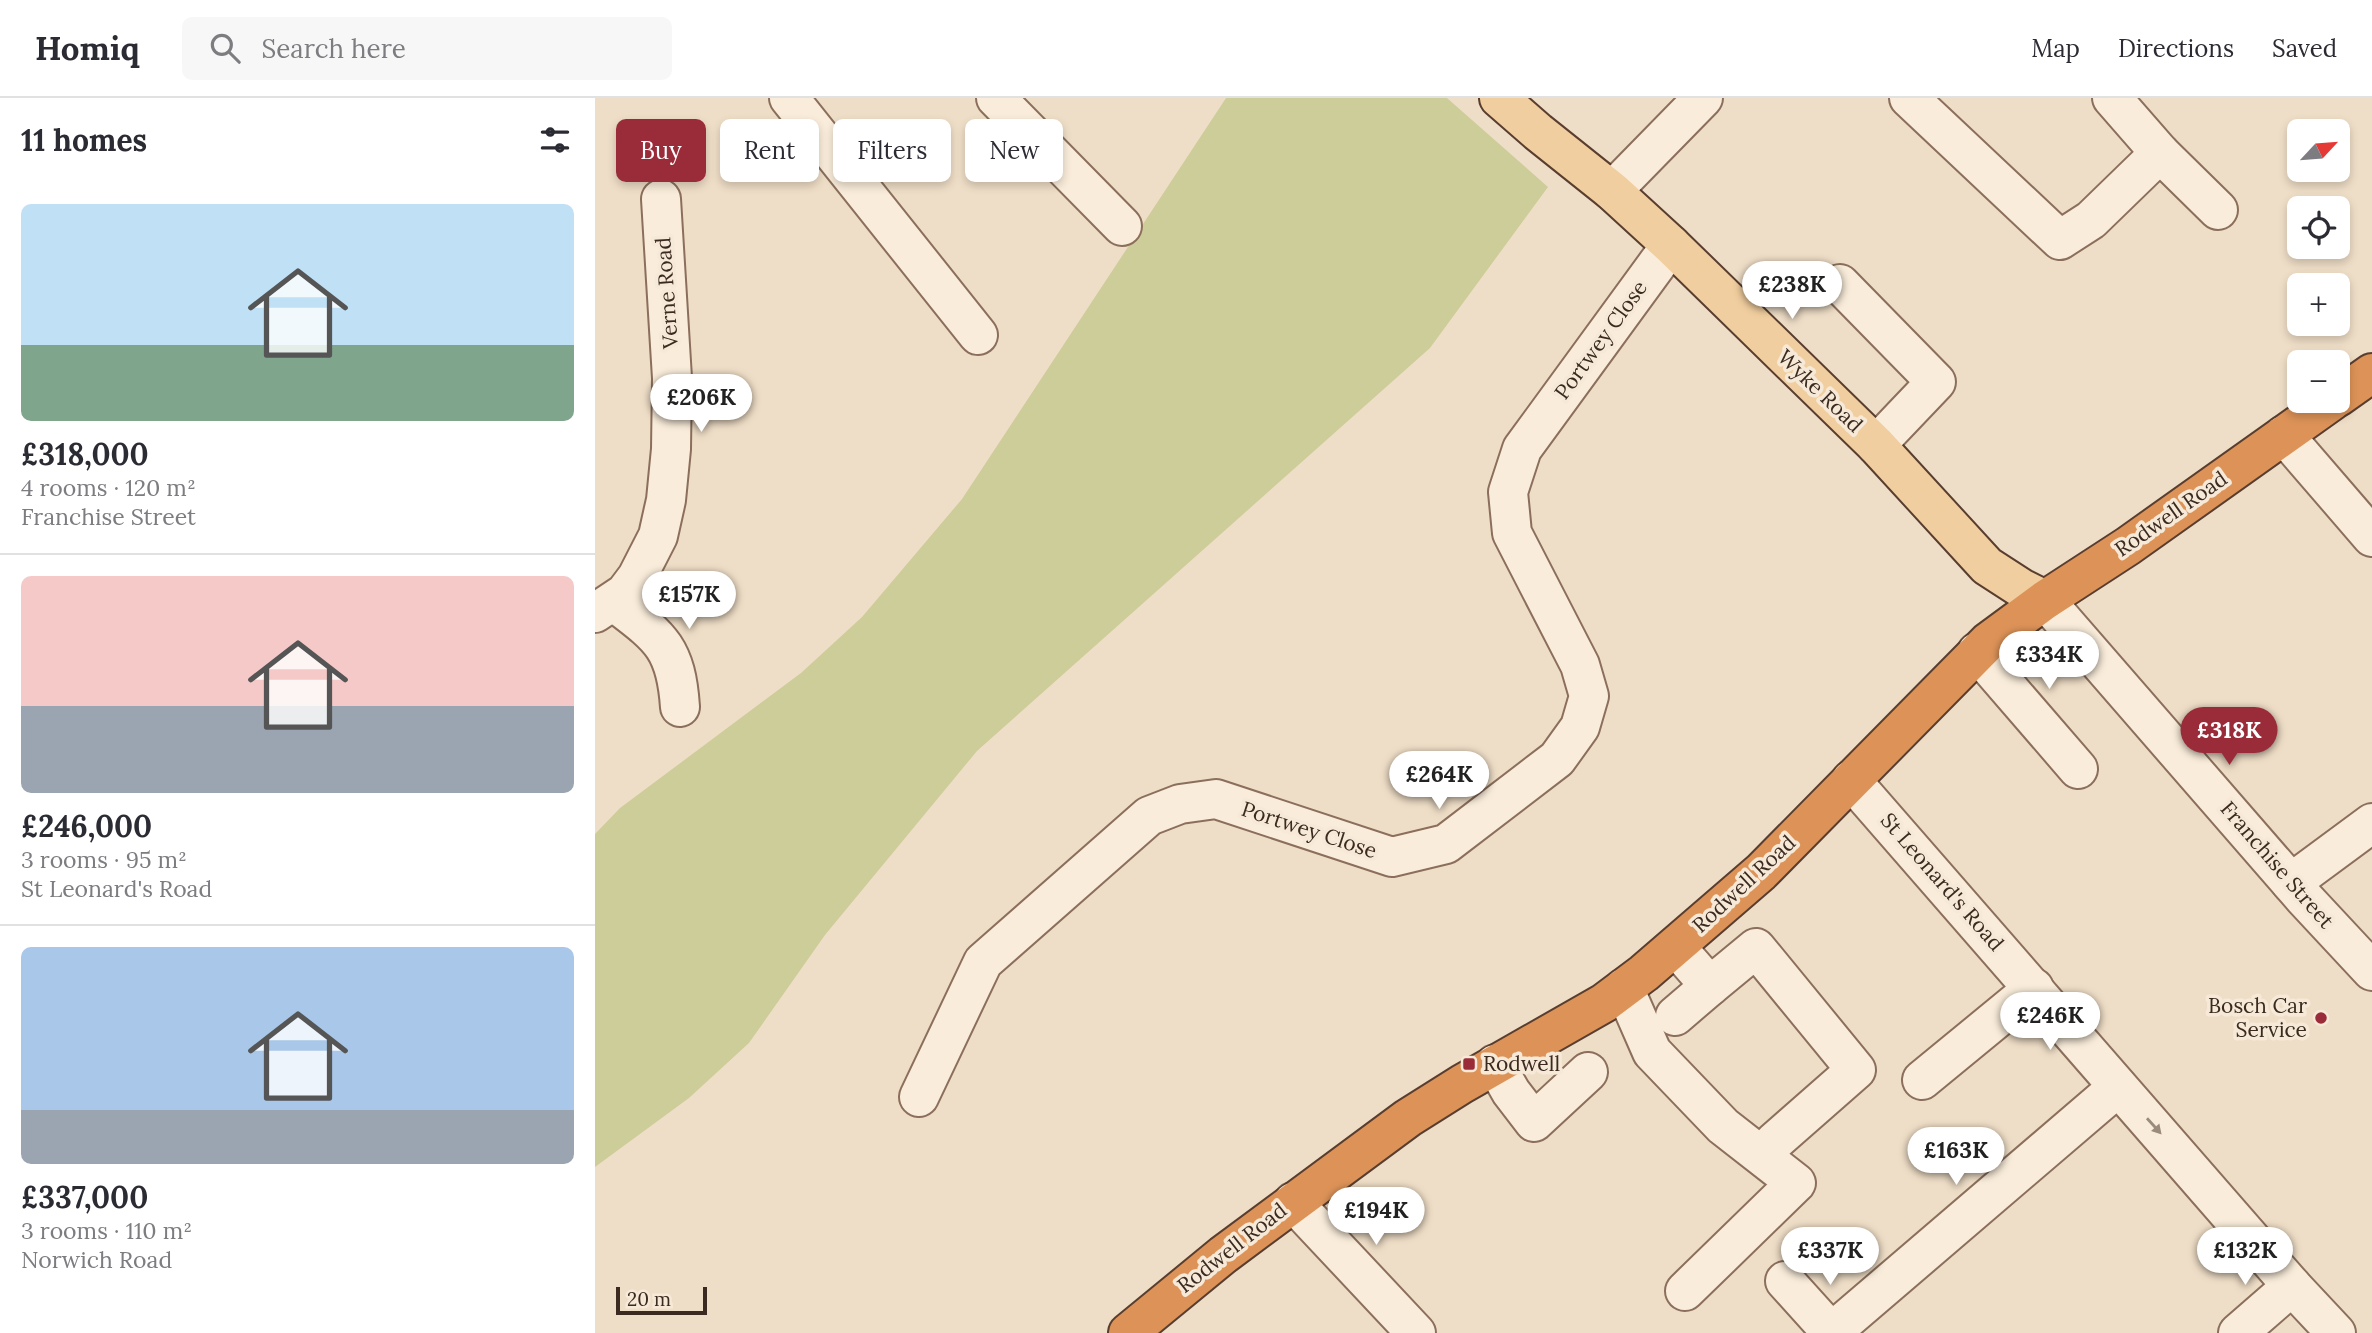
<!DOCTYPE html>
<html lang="en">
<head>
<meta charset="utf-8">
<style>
	body { margin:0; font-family:Lora,serif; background:#f7f7f7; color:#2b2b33; height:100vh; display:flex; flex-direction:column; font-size:26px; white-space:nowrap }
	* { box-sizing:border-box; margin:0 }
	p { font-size:23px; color:#7c7c81 }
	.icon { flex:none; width:38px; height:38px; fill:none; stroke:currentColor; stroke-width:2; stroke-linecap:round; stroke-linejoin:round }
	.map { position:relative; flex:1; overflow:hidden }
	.sheet { display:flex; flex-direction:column; background:#fff; width:595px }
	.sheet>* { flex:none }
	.guide { position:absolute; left:21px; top:21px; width:665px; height:63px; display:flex; gap:14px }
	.needle { width:46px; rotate:64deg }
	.buttons { position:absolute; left:1692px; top:21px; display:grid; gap:14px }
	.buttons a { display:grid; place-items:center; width:63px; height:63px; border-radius:10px; background:#fff; box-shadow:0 4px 10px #0003; font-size:35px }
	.scale { position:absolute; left:21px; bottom:18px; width:91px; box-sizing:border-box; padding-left:7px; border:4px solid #3b2a20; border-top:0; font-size:19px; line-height:24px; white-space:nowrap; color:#3b2a20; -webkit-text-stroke:5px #f6e9d7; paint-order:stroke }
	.price { position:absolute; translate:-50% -60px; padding:0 16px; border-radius:24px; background:#fff; color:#222; font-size:23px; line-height:46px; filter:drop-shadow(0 2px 4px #0008) }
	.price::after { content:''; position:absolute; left:50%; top:42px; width:21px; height:16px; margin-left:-10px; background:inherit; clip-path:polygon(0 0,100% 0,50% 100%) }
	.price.selected { background:#9a2c3a; color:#fff }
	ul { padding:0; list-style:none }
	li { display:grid; align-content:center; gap:14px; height:371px; padding:0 21px }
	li+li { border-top:2px solid #e1e1e2 }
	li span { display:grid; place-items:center; height:217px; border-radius:10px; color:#555 }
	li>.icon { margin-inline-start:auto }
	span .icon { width:126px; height:126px; fill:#fffc; stroke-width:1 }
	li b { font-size:30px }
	h2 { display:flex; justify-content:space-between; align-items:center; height:84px; padding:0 21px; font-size:30px }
	.chip { padding:0 24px; border-radius:10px; background:#fff; box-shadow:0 4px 10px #0003; font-size:24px; line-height:63px }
	.chip.selected { background:#9a2c3a; color:#fff }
	header { display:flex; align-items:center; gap:42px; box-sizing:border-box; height:98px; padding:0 35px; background:#fff; border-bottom:2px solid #e1e1e2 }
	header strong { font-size:33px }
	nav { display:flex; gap:38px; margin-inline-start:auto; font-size:24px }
	.search { width:490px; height:63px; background:#f7f7f7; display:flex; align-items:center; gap:18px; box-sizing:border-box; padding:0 24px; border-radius:10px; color:#7c7c81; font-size:26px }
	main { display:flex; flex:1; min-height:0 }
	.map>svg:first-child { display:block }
</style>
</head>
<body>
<header>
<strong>Homiq</strong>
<div class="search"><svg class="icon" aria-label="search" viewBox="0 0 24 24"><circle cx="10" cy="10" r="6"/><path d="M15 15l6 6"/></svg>Search here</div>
<nav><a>Map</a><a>Directions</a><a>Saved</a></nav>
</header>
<main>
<section class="sheet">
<h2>11 homes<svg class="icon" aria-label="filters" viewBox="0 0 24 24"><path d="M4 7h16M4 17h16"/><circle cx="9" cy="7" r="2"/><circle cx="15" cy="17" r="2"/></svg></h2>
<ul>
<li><span style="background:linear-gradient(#bfe0f5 65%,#7fa58c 0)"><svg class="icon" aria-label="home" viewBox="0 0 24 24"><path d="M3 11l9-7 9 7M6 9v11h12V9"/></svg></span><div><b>£318,000</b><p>4 rooms · 120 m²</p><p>Franchise Street</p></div></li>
<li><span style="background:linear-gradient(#f6c9c9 60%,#9aa5b1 0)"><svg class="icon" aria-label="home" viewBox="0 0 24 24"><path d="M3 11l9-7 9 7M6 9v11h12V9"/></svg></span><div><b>£246,000</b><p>3 rooms · 95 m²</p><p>St Leonard's Road</p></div></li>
<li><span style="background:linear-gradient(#a9c7e8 75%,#9aa5b1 0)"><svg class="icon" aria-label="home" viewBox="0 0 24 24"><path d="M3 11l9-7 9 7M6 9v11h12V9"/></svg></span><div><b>£337,000</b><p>3 rooms · 110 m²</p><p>Norwich Road</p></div></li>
</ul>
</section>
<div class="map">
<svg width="1777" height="1235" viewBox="0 0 1777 1235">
	<rect width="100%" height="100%" fill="#efdec7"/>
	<path fill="#cdcd9a" d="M631 0H852L953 89 835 250 382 653 230 837 154 945 94 1000 0 1069V736L25 710 206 575 267 519 367 401Z"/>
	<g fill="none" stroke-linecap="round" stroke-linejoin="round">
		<g stroke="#8b6f5c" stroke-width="42">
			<g id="minor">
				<path d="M194 0 383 237"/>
				<path d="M401 0 527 128"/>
				<path d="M1314 0 1465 142 1496 122 1565 55"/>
				<path d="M1517 0 1565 55 1623 112"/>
				<path d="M1017 93 1108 0"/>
				<path d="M1245 186 1341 284 1281 347"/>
				<path d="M1689 337 1777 439"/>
				<path d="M1450 502 1709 800 1777 873"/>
				<path d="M19 504C65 539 81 549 85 609"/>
				<path d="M0 515 30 495 42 479 63 438 71 402 76 351 77 280 66 101"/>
				<path d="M1382 554 1483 671"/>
				<path d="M1256 682 1697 1188 1741 1235"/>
				<path d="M1696 785 1777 725"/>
				<path d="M1081 849 1115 888 1161 850 1261 972 1179 1044"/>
				<path d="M1029 890 1057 954 1128 1028 1201 1085 1090 1193"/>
				<path d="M1080 918 1115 888"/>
				<path d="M900 966 916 994 939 1024 993 974"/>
				<path d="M1327 982 1439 890"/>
				<path d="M324 999 388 864 554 718 585 706 621 701 797 759 851 746 962 661 985 629 994 598 985 567 917 435 913 394 927 351 1076 147"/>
				<path d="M698 1104 821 1235"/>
				<path d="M1190 1183 1237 1235"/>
				<path d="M1237 1234 1523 989"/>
				<path d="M1643 1235 1697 1188"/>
			</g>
		</g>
		<g stroke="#593e30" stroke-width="42">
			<path id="major" d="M904 0 943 34 1017 93 1076 147 1281 347 1392 468 1426 490 1450 502"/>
		</g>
		<g stroke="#593e30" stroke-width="42">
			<g id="highway">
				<path d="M1743 299 1777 275"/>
				<path d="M533 1235 628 1157 813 1020 867 986 1009 905 1049 875 1166 774 1393 544 1450 502 1533 448 1737 303"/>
			</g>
		</g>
		<use href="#minor" stroke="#f9ecda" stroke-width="38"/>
		<use href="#major" stroke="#f1ce9f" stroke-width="38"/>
		<use href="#highway" stroke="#dd9358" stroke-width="38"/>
	</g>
	<defs><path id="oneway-solid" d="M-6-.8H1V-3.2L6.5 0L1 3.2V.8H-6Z" transform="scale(1.75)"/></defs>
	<use fill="#9a8b7d" href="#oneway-solid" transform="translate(1559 1028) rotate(48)"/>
	<g fill="#9a2c3a" stroke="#f6e9d7" stroke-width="2.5">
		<circle cx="1726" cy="920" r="7"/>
		<rect x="867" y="959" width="14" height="14" rx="3.5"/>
	</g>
	<g text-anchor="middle" stroke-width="7" stroke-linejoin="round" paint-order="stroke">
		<g font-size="21" fill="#3b2a20" stroke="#f6e9d7">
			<text transform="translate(72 195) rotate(-94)" y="7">Verne Road</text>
			<text transform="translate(1006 242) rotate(-54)" y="7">Portwey Close</text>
			<text transform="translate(1225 293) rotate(44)" y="7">Wyke Road</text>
			<text transform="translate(1576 416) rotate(-35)" y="7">Rodwell Road</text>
			<text transform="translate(714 732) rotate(18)" y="7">Portwey Close</text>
			<text transform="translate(1682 767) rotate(49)" y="7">Franchise Street</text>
			<text transform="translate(1347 784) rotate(49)" y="7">St Leonard's Road</text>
			<text transform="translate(1149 786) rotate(-43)" y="7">Rodwell Road</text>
			<text transform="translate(637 1150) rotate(-38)" y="7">Rodwell Road</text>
		</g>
		<g font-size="21" fill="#3b2a20" stroke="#f6e9d7" text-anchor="end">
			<text x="1712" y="915">Bosch Car<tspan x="1712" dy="24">Service</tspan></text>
			<text x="888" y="973" text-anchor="start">Rodwell</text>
		</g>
	</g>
</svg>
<div class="buttons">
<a><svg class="needle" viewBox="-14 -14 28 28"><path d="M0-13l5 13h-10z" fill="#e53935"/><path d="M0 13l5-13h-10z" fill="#7c7c81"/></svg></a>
<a><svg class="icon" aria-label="locate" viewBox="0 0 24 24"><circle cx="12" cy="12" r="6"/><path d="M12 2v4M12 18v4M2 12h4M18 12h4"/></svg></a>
<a>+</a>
<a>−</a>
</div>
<div class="scale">20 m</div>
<b class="price" style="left:1197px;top:223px">£238K</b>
<b class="price" style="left:106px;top:336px">£206K</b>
<b class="price" style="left:94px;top:533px">£157K</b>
<b class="price" style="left:1454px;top:593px">£334K</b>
<b class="price selected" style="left:1634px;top:669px">£318K</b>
<b class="price" style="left:844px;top:713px">£264K</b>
<b class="price" style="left:1455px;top:954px">£246K</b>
<b class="price" style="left:1361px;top:1089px">£163K</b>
<b class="price" style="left:781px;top:1149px">£194K</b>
<b class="price" style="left:1235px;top:1189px">£337K</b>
<b class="price" style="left:1650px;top:1189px">£132K</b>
<div class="guide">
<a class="chip selected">Buy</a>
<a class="chip">Rent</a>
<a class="chip">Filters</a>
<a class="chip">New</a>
</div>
</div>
</main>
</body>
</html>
